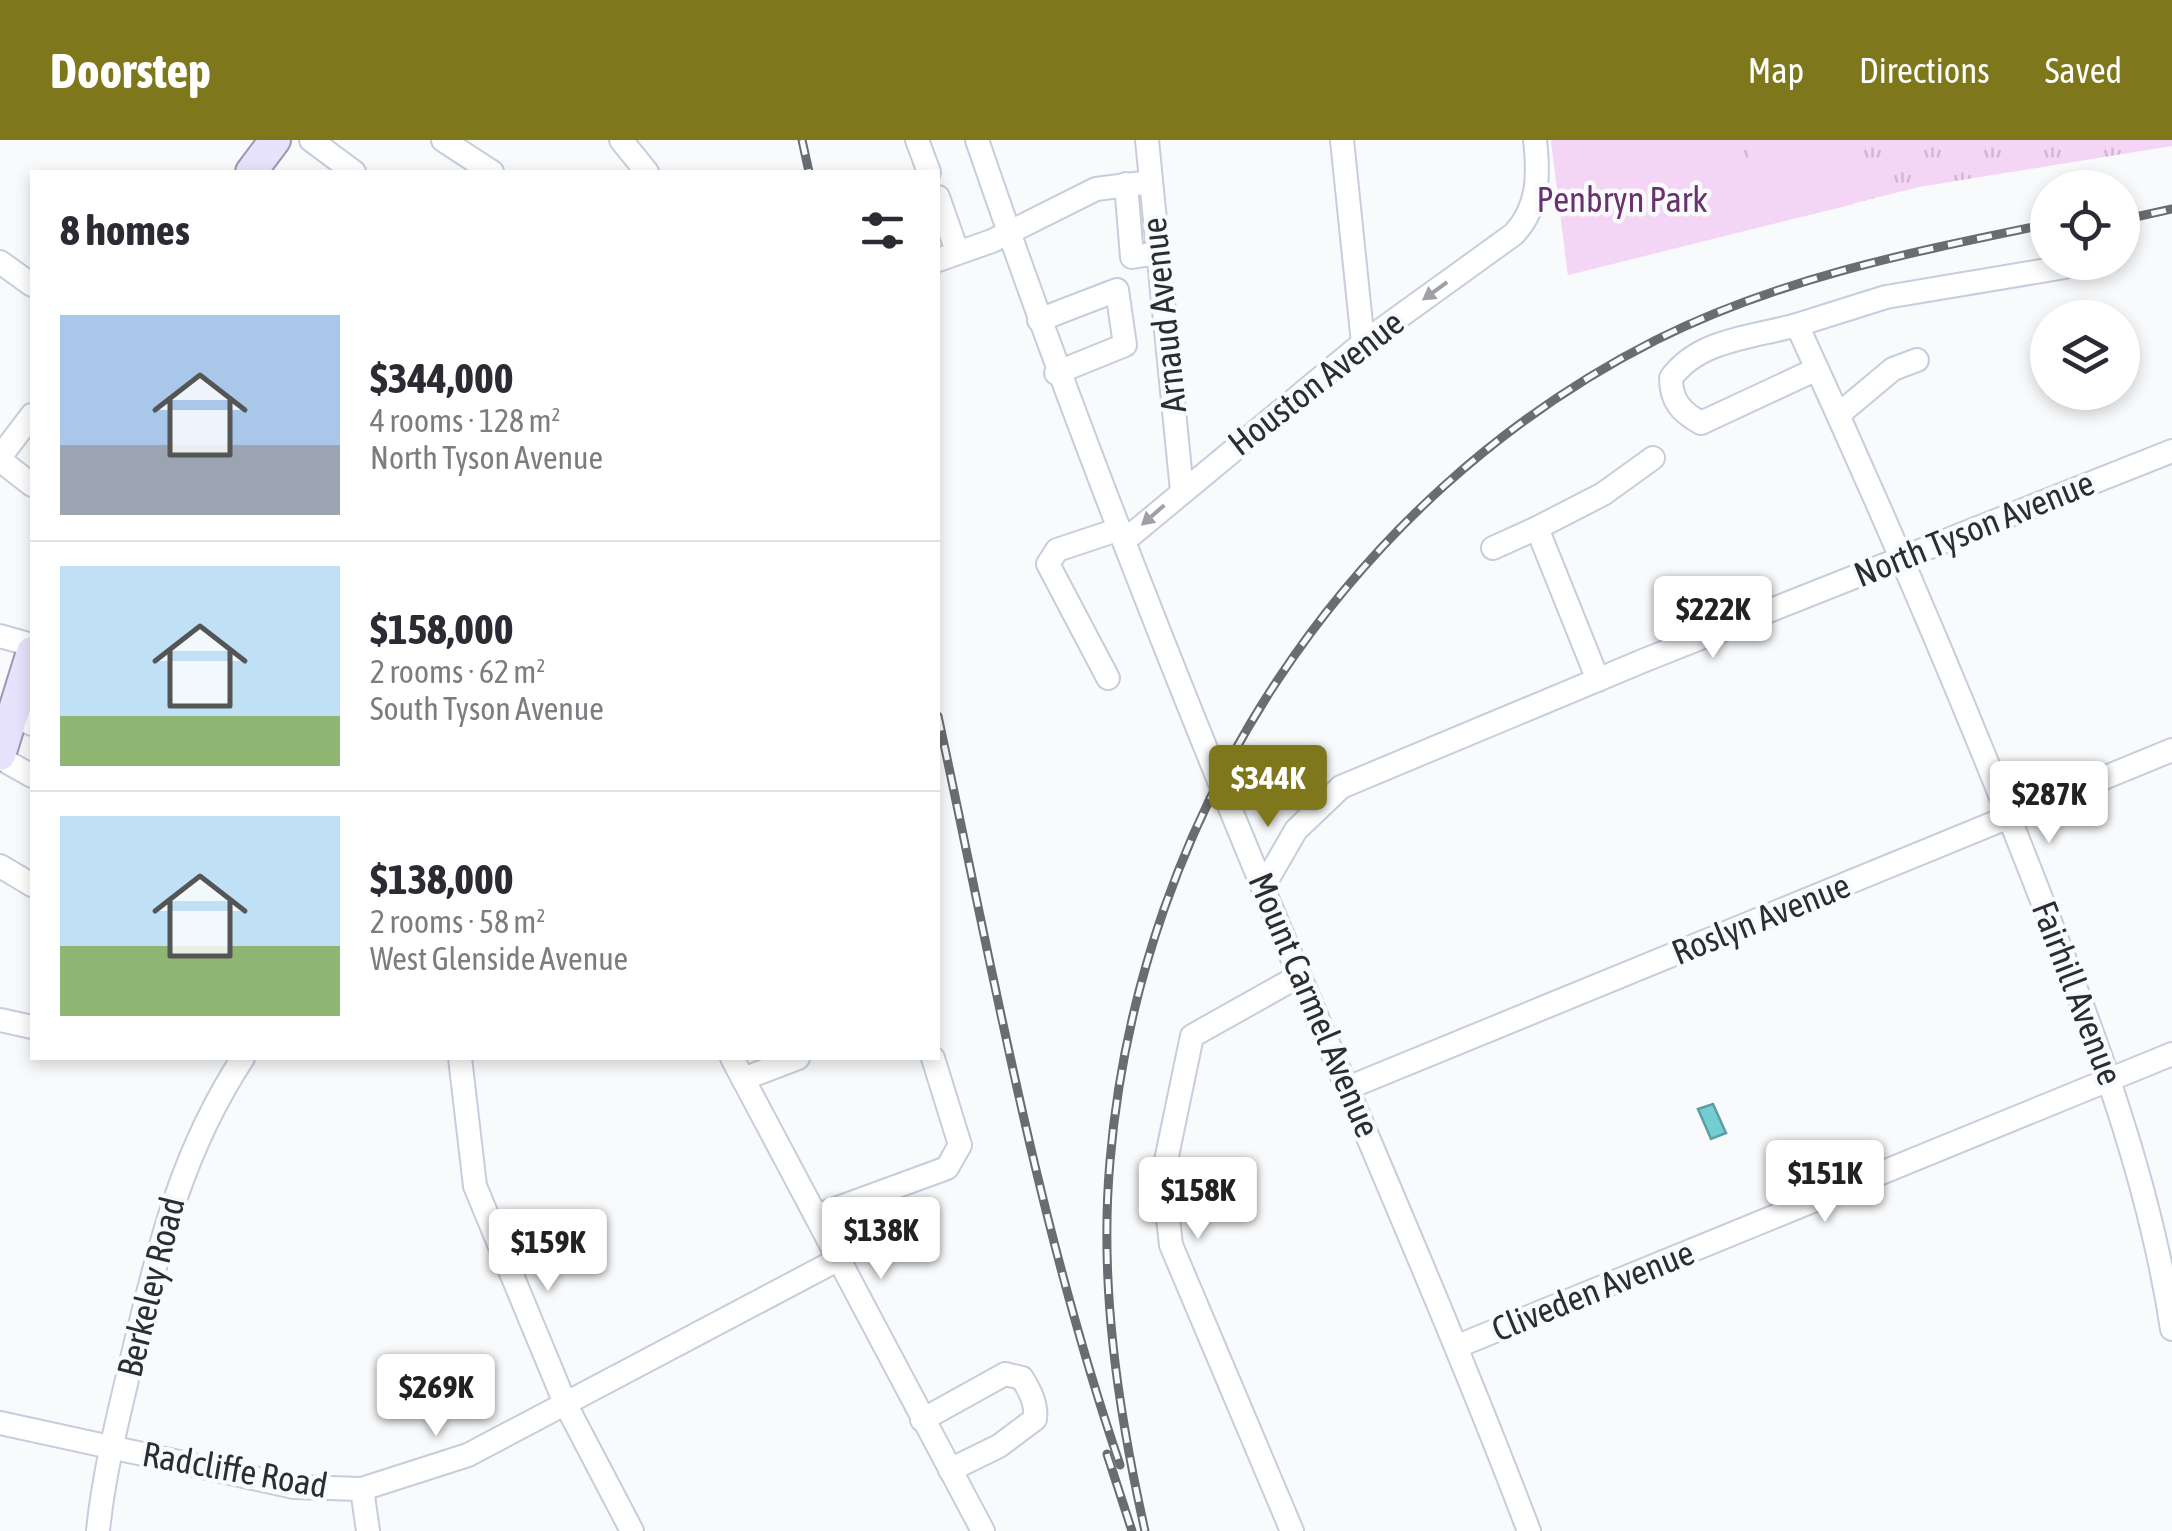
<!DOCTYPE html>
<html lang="en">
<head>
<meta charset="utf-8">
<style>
	body { margin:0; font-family:"Asap Condensed",sans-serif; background:#f2f2f3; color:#2b2b33; height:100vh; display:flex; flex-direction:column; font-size:38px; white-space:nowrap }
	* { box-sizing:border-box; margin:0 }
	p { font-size:32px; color:#7c7c81 }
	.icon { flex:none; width:55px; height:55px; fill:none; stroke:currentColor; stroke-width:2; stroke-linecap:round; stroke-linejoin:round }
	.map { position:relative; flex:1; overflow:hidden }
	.side { position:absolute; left:30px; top:30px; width:910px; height:890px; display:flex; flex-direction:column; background:#fff; border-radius:0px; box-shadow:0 5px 15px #0003 }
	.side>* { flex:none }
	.tools { position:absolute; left:2030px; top:30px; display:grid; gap:20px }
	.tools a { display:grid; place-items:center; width:110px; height:110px; border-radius:50%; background:#fff; box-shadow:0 5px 15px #0003; font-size:50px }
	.price { position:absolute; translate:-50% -85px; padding:0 22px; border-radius:10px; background:#fff; color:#222; font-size:32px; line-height:65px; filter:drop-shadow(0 2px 5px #0008) }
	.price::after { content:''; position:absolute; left:50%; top:60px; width:30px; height:22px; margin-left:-15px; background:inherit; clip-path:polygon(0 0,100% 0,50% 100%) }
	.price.on { background:#7f771c; color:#fff }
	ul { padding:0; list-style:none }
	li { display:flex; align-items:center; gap:30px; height:250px; padding:0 30px }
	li+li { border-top:2px solid #e1e1e2 }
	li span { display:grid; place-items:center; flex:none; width:280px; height:200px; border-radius:0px; color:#555 }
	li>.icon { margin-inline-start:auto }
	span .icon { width:120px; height:120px; fill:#fffc; stroke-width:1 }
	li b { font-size:42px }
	h2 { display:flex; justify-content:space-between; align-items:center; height:120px; padding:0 30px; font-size:42px }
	header { display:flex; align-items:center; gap:60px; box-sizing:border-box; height:140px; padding:0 50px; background:#7f771c; color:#fff }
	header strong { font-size:48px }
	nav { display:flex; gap:55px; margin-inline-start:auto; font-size:35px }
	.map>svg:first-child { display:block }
</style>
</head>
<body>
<header>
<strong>Doorstep</strong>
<nav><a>Map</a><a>Directions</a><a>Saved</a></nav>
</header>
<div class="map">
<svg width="2172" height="1391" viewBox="0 0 2172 1391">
	<defs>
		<pattern id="grass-tufts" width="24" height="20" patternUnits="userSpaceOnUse" patternTransform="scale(2.5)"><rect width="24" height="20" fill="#f5d5f5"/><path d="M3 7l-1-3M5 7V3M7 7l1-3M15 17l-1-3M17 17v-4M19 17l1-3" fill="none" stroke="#d2b7d2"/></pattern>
	</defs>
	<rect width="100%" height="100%" fill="#f8fafc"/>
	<path fill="url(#grass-tufts)" d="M1551 0H2172V6L1919 47 1568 135Z"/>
	<path fill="#f5d5f5" d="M1551 0H1733L1742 35 1753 0H1848L1854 64 1568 135Z"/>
	<path fill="#73ced2" stroke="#5d9ea2" stroke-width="2.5" d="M1713 964 1726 993 1711 999 1698 969Z"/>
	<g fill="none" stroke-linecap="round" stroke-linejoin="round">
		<g stroke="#c6cedb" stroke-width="26">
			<g id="minor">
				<path d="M311 0 354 32"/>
				<path d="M443 0 492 32"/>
				<path d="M621 0 647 32"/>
				<path d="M917 0 929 32"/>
				<path d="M977 0C1073 281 1183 558 1298 832 1376 1018 1457 1202 1529 1391"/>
				<path d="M1147 0 1182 351"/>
				<path d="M1342 0 1363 203"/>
				<path d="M1126 44 1132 117 1158 113"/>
				<path d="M938 57 957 111"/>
				<path d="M938 120 992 101 1096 49 1151 42"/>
				<path d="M0 122 32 145"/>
				<path d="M2065 127 1886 157 1797 185C1880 365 1959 549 2032 735 2090 884 2148 1030 2172 1189"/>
				<path d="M1039 180 1117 150 1125 205 1056 233"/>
				<path d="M1797 185C1754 197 1699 199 1671 238 1671 261 1681 272 1701 283L1817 229"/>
				<path d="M1838 275 1893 229 1917 220"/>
				<path d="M0 317 32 275"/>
				<path d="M0 320 32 345"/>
				<path d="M1124 401 1363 203 1514 94C1539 67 1539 35 1535 0"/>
				<path d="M1493 408 1537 388"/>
				<path d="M0 496 32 505"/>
				<path d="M1108 538 1048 424 1057 410 1120 389"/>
				<path d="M1598 540 1537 388 1603 354 1653 318"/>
				<path d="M13 575 32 584"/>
				<path d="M0 618 32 636"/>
				<path d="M0 726 32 745"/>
				<path d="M1263 747 1296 690 1341 647 1645 520 2172 311"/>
				<path d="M0 880 32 887"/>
				<path d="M460 918 475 1046 565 1263 632 1391"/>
				<path d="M732 918 983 1391"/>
				<path d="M743 939 798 918"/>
				<path d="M1350 947 2172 610"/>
				<path d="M816 1076 947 1028 960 1005 933 918"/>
				<path d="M1458 1206 2172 914"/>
				<path d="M922 1280 1005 1234 1022 1238C1030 1251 1037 1264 1035 1279L999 1306 950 1330"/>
				<path d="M0 1283 294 1347 362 1349 468 1315 839 1119"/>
				<path d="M362 1349 368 1391"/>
				<path d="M98 1391C104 1330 120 1270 134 1210 159 1105 183 1009 243 918"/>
				<path d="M1292 1391 1171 1105 1163 1035 1192 896 1299 836"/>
			</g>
		</g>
		<g stroke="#9b97b4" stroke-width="34">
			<g id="major">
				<path d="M251 32 275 0"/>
				<path d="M0 615 32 512"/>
			</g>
		</g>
		<use href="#minor" stroke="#fff" stroke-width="22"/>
		<use href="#major" stroke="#e8e3fc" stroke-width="30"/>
		<g stroke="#696c70" stroke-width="9">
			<g id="rail">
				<path d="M802 0 809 32"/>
				<path d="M2122 80 2172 69"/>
				<path d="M938 576C992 826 1037 1082 1120 1325"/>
				<path d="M1107 1314 1132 1391"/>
				<path d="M1145 1391C1118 1270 1099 1145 1110 1021 1139 676 1346 357 1656 200 1780 138 1912 112 2048 84"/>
			</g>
		</g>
		<use href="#rail" stroke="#f8fafc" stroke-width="5" stroke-dasharray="15" stroke-linecap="butt"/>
	</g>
	<defs><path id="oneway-solid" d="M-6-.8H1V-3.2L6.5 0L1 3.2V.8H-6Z" transform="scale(2.5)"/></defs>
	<g fill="#9fa0a3">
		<use href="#oneway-solid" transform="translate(1435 151) rotate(144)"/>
		<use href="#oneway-solid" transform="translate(1153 375) rotate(139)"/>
	</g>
	<g text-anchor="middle" stroke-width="9" stroke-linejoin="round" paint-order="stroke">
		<g font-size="35" fill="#6b316e" stroke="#f8fafc">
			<text x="1622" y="72">Penbryn Park</text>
		</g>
		<g font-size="35" fill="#2a2d32" stroke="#f8fafc">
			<text transform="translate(1164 175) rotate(-96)" y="12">Arnaud Avenue</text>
			<text transform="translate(1316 243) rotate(-38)" y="12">Houston Avenue</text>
			<text transform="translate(1974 389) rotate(-22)" y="12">North Tyson Avenue</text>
			<text transform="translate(1761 779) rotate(-22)" y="12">Roslyn Avenue</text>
			<text transform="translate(2077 853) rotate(69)" y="12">Fairhill Avenue</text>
			<text transform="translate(1314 865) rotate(67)" y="12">Mount Carmel Avenue</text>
			<text transform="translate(151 1147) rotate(-76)" y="12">Berkeley Road</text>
			<text transform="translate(1593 1151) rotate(-22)" y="12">Cliveden Avenue</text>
			<text transform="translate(235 1330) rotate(10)" y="12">Radcliffe Road</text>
		</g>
	</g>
</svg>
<div class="tools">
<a><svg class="icon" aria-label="locate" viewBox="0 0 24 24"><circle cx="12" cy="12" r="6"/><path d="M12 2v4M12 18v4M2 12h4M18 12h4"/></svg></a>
<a><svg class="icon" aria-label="layers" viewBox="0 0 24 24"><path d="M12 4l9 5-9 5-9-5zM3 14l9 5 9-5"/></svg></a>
</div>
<b class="price" style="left:1713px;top:521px">$222K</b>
<b class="price on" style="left:1268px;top:690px">$344K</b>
<b class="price" style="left:2049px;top:706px">$287K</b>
<b class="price" style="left:1825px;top:1085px">$151K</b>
<b class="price" style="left:1198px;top:1102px">$158K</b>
<b class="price" style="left:881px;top:1142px">$138K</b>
<b class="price" style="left:548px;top:1154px">$159K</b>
<b class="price" style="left:436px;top:1299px">$269K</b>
<section class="side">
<h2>8 homes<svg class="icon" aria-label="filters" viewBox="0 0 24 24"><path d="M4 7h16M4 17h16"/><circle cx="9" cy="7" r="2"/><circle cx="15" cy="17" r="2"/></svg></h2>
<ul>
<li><span style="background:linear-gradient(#a9c7e8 65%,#9aa5b1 0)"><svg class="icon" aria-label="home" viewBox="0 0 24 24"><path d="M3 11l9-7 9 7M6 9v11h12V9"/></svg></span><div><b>$344,000</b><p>4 rooms · 128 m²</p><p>North Tyson Avenue</p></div></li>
<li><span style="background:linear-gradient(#bfe0f5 75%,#8fb573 0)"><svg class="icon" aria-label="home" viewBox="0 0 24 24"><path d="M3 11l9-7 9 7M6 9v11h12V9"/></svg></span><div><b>$158,000</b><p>2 rooms · 62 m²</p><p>South Tyson Avenue</p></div></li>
<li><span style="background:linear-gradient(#bfe0f5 65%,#8fb573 0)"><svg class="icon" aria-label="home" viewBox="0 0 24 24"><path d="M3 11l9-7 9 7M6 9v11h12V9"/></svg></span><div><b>$138,000</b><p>2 rooms · 58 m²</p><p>West Glenside Avenue</p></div></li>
</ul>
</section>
</div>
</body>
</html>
